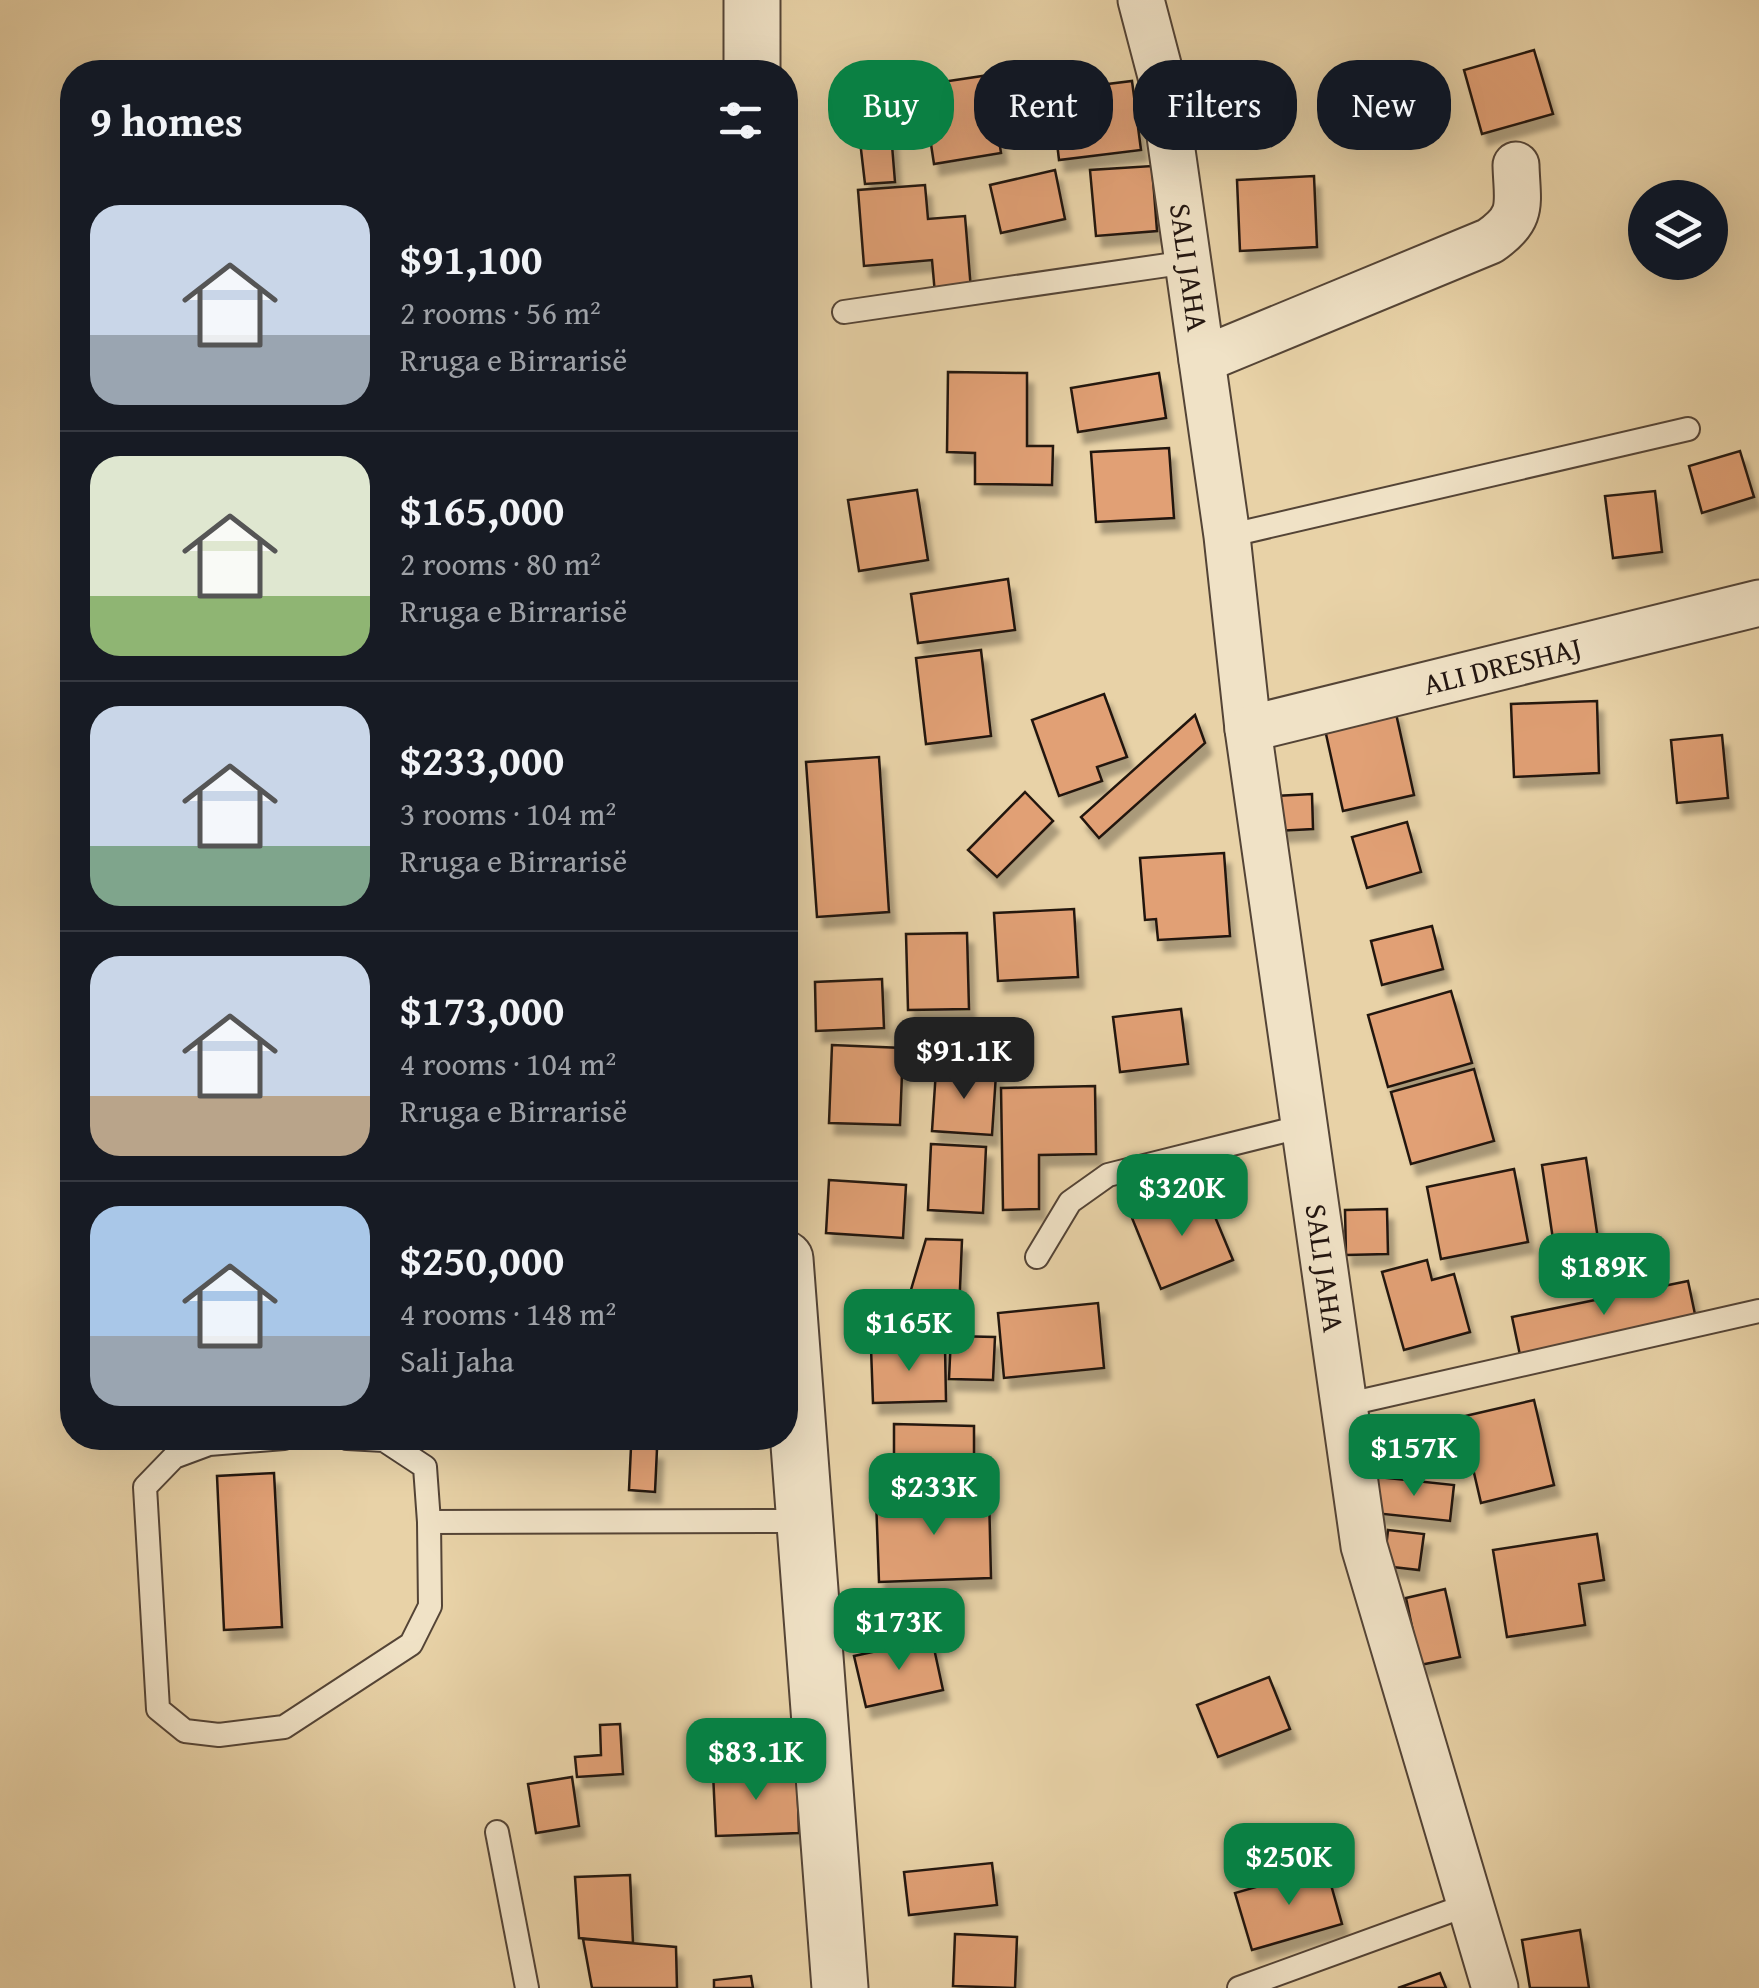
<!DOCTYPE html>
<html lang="en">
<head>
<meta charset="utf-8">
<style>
	body { margin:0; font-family:"Gentium Book Plus",serif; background:#242831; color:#f1f3f6; height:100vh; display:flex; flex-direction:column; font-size:38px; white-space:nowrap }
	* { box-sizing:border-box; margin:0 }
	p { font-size:32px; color:#9ea1a6 }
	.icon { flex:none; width:55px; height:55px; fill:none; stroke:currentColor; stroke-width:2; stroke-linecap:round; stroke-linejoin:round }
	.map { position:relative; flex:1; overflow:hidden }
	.panel { position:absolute; left:60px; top:60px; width:738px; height:1390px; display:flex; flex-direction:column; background:#171b24; border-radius:40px; box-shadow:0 10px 40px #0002 }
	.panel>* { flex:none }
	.banner { position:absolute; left:828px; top:60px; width:780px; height:90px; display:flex; gap:20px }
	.fabs { position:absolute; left:1628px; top:180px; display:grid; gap:20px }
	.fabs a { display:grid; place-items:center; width:100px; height:100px; border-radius:50%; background:#171b24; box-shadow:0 10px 40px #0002; font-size:50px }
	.price { position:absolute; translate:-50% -85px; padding:0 22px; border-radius:20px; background:#0b8043; color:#fff; font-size:32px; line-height:65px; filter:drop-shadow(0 2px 5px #0008) }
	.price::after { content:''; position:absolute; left:50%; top:60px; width:30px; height:22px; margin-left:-15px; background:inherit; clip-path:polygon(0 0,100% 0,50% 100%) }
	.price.selected { background:#222; color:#fff }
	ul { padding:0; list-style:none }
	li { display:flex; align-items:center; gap:30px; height:250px; padding:0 30px }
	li+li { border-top:2px solid #363941 }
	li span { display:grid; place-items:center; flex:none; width:280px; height:200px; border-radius:30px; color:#555 }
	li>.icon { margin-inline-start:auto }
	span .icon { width:120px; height:120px; fill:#fffc; stroke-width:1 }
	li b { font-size:42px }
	h2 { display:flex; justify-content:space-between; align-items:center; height:120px; padding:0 30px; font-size:42px }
	.pill { padding:0 35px; border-radius:40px; background:#171b24; box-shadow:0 10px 40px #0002; font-size:35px; line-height:90px }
	.pill.selected { background:#0b8043; color:#fff }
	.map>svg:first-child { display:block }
</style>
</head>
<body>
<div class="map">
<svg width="1759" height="1988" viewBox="0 0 1759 1988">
	<defs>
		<filter id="shadow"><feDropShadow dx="6" dy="11" stdDeviation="2.5" flood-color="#0004"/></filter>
	</defs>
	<rect width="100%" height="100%" fill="#e8d2a7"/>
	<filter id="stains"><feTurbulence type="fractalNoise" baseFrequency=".002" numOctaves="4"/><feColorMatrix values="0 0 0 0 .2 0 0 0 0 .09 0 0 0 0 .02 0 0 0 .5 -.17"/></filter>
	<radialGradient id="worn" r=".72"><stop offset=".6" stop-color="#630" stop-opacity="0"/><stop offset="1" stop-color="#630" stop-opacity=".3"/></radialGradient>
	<g fill="#e1a074" stroke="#221510" stroke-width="2.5" filter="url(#shadow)">
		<path d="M1534 50 1553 114 1482 134 1464 70Z"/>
		<path d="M989 75 1001 153 934 164 922 85Z"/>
		<path d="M1132 81 1141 150 1059 160 1051 91Z"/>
		<path d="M888 96 895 182 865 184 855 98Z"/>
		<path d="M1152 166 1157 231 1096 236 1090 170Z"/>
		<path d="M1055 170 1065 219 1001 233 990 185Z"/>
		<path d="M1314 176 1317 247 1240 251 1237 180Z"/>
		<path d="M925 185 928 219 965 216 971 290 935 294 932 260 864 266 858 190Z"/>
		<path d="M948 372 1027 373V446H1053L1052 485 975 484V453L947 452Z"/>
		<path d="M1159 373 1166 418 1078 432 1071 388Z"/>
		<path d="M1169 448 1174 518 1096 522 1091 452Z"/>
		<path d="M1740 451 1754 497 1702 513 1689 466Z"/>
		<path d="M917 490 928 560 859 571 848 500Z"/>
		<path d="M1655 491 1662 552 1613 558 1605 496Z"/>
		<path d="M1008 579 1015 630 918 643 911 594Z"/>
		<path d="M981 650 991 736 926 744 916 658Z"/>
		<path d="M1104 694 1127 757 1097 767 1102 781 1059 796 1032 720Z"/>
		<path d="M1597 701 1599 773 1514 777 1511 704Z"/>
		<path d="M1395 709 1414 795 1343 811 1324 725Z"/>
		<path d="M1195 715 1205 743 1099 838 1081 817Z"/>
		<path d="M1722 735 1728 798 1677 803 1671 740Z"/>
		<path d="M879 757 889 912 817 917 806 762Z"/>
		<path d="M1025 792 1053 821 997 877 968 850Z"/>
		<path d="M1312 794 1313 829 1276 831 1275 796Z"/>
		<path d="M1407 822 1421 872 1367 888 1352 837Z"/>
		<path d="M1224 853 1230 936 1158 940 1156 919 1145 920 1140 858Z"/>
		<path d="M1074 909 1078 977 998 981 994 913Z"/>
		<path d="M1432 926 1443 969 1382 985 1371 941Z"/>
		<path d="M967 933 969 1009 908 1010 906 934Z"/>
		<path d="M882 979 884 1028 816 1031 815 982Z"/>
		<path d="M1451 991 1472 1063 1388 1087 1368 1015Z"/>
		<path d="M1181 1009 1188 1064 1120 1072 1113 1017Z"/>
		<path d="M1023 1032 1025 1057 1007 1060 1003 1034Z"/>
		<path d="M832 1045 903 1048 900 1125 829 1123Z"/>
		<path d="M1474 1069 1494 1141 1411 1164 1391 1092Z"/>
		<path d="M936 1070 996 1074 992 1135 932 1131Z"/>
		<path d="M1095 1086 1096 1154 1039 1155V1209L1003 1210 1001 1088Z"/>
		<path d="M931 1144 986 1147 983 1213 928 1210Z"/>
		<path d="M1586 1158 1599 1246 1555 1253 1542 1165Z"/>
		<path d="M1514 1169 1528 1242 1441 1259 1427 1187Z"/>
		<path d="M829 1180 906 1185 903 1238 826 1233Z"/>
		<path d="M1203 1188 1233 1260 1161 1289 1132 1218Z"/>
		<path d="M1387 1209 1388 1254 1346 1255 1345 1210Z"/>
		<path d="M926 1239 962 1240 959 1312 905 1310Z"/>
		<path d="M1427 1260 1432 1280 1454 1274 1470 1332 1404 1350 1382 1272Z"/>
		<path d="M1688 1281 1696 1319 1520 1355 1512 1317Z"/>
		<path d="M1098 1303 1104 1368 1004 1378 998 1313Z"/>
		<path d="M951 1336 995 1337 993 1380 949 1379Z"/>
		<path d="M945 1346 946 1401 873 1403 871 1348Z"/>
		<path d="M1534 1400 1554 1485 1481 1503 1461 1417Z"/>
		<path d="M894 1424 974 1426V1481L894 1479Z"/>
		<path d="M631 1447 657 1449 655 1492 629 1490Z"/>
		<path d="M274 1473 282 1627 224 1630 217 1476Z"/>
		<path d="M1378 1477 1454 1485 1450 1521 1374 1513Z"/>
		<path d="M989 1494 991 1578 879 1582 876 1498Z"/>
		<path d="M1388 1530 1424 1534 1419 1570 1384 1566Z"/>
		<path d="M1597 1534 1604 1580 1579 1584 1585 1625 1507 1637 1493 1550Z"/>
		<path d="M1445 1589 1460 1657 1420 1665 1406 1598Z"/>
		<path d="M932 1639 943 1690 866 1707 854 1656Z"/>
		<path d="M1269 1677 1290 1729 1218 1757 1197 1705Z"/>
		<path d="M620 1724 623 1774 577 1777 575 1757 601 1755 600 1725Z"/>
		<path d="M797 1769 799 1833 716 1836 713 1773Z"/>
		<path d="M572 1777 579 1826 536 1833 528 1784Z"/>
		<path d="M992 1863 997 1905 909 1915 904 1872Z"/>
		<path d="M1326 1867 1342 1924 1252 1950 1235 1893Z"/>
		<path d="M630 1875 633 1943 579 1938 575 1877Z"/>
		<path d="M1580 1930 1589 1988H1530L1522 1940Z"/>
		<path d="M955 1934 1017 1937 1015 1988 953 1986Z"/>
		<path d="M583 1939 676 1947 677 1988H592Z"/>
		<path d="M1440 1973 1446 1988H1398Z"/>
		<path d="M751 1976 753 1988H714V1980Z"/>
	</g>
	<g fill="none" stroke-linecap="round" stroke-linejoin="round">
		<g stroke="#544436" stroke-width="26">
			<g id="service">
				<path d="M844 312 1188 262"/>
				<path d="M1227 536 1688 429"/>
				<path d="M1037 1257 1070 1202 1108 1175 1304 1126"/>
				<path d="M1344 1405 1759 1311"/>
				<path d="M284 1438 209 1444 174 1457 145 1487 158 1709 185 1731 219 1735 284 1727 411 1644 430 1606 429 1522 425 1467 384 1440 347 1438"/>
				<path d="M429 1522 804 1521"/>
				<path d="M497 1832 527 1988"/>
				<path d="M1239 1988 1470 1904"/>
			</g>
		</g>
		<g stroke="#544436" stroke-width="49">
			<g id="minor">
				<path id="s1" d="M1141 0 1162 80 1227 536 1248 729 1364 1546 1495 1988"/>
				<path d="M1202 360 1490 241C1525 217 1517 203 1516 165"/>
				<path id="s2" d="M1248 729 1759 603"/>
			</g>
		</g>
		<g stroke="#544436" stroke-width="59">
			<g id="tertiary">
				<path d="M752 0V72"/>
				<path d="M785 1259 840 1988"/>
			</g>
		</g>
		<use href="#service" stroke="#f0e2c6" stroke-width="22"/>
		<use href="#minor" stroke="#f0e2c6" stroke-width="45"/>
		<use href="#tertiary" stroke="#f0e2c6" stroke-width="55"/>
	</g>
	<g text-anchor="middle" stroke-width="9" stroke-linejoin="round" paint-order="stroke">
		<g font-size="30" fill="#221510" stroke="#f0e2c6">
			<text dy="10" stroke="none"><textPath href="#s1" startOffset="272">SALI JAHA</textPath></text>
			<text dy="10" stroke="none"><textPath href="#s2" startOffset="262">ALI DRESHAJ</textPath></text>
			<text dy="10" stroke="none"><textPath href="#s1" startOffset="1282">SALI JAHA</textPath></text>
		</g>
	</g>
	<rect width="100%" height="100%" filter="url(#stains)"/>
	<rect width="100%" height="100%" fill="url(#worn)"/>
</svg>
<div class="fabs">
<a><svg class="icon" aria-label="layers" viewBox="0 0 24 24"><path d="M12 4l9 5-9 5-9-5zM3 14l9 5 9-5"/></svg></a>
</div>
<b class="price selected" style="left:964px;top:1102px">$91.1K</b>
<b class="price" style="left:1182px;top:1239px">$320K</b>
<b class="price" style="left:1604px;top:1318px">$189K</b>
<b class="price" style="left:909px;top:1374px">$165K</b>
<b class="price" style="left:1414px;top:1499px">$157K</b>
<b class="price" style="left:934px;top:1538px">$233K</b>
<b class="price" style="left:899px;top:1673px">$173K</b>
<b class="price" style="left:756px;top:1803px">$83.1K</b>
<b class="price" style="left:1289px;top:1908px">$250K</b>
<div class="banner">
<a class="pill selected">Buy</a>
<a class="pill">Rent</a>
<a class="pill">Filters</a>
<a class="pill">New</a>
</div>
<section class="panel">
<h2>9 homes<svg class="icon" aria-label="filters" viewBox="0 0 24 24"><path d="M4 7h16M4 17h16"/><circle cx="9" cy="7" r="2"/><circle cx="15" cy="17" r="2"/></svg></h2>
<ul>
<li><span style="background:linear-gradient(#c9d6e8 65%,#9aa5b1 0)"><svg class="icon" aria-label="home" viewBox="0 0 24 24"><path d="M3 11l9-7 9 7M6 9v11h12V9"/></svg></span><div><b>$91,100</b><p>2 rooms · 56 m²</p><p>Rruga e Birrarisë</p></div></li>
<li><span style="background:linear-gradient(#dfe7d0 70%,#8fb573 0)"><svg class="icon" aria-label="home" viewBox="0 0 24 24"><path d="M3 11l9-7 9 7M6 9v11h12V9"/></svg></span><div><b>$165,000</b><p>2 rooms · 80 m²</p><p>Rruga e Birrarisë</p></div></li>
<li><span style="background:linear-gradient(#c9d6e8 70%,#7fa58c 0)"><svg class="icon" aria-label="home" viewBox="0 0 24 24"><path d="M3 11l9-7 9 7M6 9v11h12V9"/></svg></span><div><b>$233,000</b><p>3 rooms · 104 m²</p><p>Rruga e Birrarisë</p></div></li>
<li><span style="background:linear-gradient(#c9d6e8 70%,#b9a48a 0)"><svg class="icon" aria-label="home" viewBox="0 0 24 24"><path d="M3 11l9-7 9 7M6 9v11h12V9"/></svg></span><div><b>$173,000</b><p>4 rooms · 104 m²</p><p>Rruga e Birrarisë</p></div></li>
<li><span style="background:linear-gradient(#a9c7e8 65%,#9aa5b1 0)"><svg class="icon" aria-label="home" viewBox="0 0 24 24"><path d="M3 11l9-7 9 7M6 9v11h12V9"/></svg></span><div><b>$250,000</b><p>4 rooms · 148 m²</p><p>Sali Jaha</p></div></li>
</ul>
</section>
</div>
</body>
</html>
